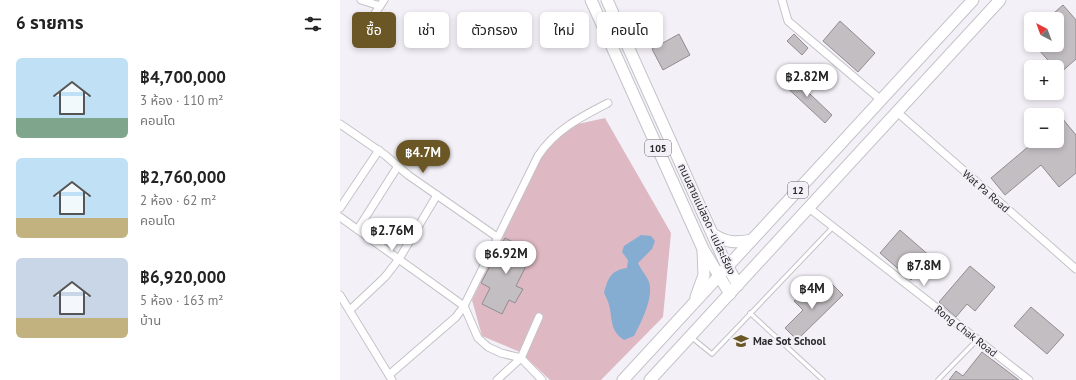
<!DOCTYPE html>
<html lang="th">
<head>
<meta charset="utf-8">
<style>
	body { margin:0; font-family:"PT Sans","Noto Sans Thai",sans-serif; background:#f6f6f6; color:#222; height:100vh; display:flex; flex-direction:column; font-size:15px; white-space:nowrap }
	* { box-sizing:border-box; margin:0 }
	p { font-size:13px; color:#767676 }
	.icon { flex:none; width:22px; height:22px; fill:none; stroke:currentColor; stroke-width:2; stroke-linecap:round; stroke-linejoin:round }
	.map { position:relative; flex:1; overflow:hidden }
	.sheet { display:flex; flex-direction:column; background:#fff; width:340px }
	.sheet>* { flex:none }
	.hud { position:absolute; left:12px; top:12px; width:380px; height:36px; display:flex; gap:8px }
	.needle { width:26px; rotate:319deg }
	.buttons { position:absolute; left:684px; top:12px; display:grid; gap:8px }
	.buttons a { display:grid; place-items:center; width:40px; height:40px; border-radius:6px; background:#fff; box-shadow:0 2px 6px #0003; font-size:20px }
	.price { position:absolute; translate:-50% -34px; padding:0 9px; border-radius:14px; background:#fff; color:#222; font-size:13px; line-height:26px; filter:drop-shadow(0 1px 2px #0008) }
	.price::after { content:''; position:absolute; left:50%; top:24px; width:12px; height:9px; margin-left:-6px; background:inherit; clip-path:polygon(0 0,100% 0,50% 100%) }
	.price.selected { background:#6b5625; color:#fff }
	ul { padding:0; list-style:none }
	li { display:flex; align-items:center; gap:12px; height:100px; padding:0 16px }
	li span { display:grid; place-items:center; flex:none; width:112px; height:80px; border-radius:6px; color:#555 }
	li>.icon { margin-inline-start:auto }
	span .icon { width:48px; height:48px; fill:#fffc; stroke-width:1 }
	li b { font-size:17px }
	h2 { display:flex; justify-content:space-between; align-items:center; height:48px; padding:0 16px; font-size:17px }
	.pill { padding:0 14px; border-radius:6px; background:#fff; box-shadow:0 2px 6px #0003; font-size:14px; line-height:36px }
	.pill.selected { background:#6b5625; color:#fff }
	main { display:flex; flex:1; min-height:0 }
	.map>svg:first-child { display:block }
</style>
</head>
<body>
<main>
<section class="sheet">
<h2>6 รายการ<svg class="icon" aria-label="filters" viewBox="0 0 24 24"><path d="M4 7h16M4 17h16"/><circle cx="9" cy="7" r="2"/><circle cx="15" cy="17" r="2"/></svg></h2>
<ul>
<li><span style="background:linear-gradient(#bfe0f5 75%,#7fa58c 0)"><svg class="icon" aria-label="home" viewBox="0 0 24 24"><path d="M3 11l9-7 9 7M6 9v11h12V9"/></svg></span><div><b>฿4,700,000</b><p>3 ห้อง · 110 m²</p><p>คอนโด</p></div></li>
<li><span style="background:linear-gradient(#bfe0f5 75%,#c2b280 0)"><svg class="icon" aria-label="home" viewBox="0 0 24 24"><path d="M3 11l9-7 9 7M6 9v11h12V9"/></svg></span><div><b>฿2,760,000</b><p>2 ห้อง · 62 m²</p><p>คอนโด</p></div></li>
<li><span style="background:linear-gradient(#c9d6e8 75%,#c2b280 0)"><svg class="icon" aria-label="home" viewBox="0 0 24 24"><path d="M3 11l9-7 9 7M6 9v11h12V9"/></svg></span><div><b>฿6,920,000</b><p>5 ห้อง · 163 m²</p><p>บ้าน</p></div></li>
</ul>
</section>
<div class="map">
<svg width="736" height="380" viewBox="0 0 736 380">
	<rect width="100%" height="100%" fill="#f3f1f7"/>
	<path fill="#deb9c3" d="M265 118 331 233 323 317 261 380H210L180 352 142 336 132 300 208 144 238 124Z"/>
	<path fill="#84add1" d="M301 235 311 236 315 241 312 249 298 263C301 270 307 276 309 282 314 297 301 323 294 336L284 340C269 330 273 319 269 305 268 301 266 297 264 293 268 278 271 270 287 268L288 260 282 252 284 246Z"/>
	<g fill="#c3bec2" stroke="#918c90">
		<path d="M723 5 736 20V59L719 74 717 67H714L698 49 703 45H717V19H707Z"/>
		<path d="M500 21 535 53 518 72 483 41Z"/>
		<path d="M339 34 350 55 323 70 312 49Z"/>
		<path d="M454 34 468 48 462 55 447 41Z"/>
		<path d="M449 74 492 115 485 123 441 82Z"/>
		<path d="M722 118 736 135V173L719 187 701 165 665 195 651 178 695 141H717V122Z"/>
		<path d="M560 230 591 257 571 280 540 253Z"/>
		<path d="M165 238 193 252 176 286 183 289 175 303 169 300 162 314 142 304 150 288 141 283Z"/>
		<path d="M630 266 655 287 635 311 627 304 616 317 599 302Z"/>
		<path d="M491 283 503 295 457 340 445 328 463 310 454 301 466 290 475 299Z"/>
		<path d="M691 307 724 335 707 354 674 326Z"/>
		<path d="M642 352 679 380H609L616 371 623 376Z"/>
	</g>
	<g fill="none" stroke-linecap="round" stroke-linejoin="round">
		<g stroke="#c4c2c8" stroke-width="5.5">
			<g id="service">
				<path d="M410 313 483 380"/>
				<path d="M351 337 372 354 493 227"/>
				<path d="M598 380 637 340"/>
			</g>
		</g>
		<g stroke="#c4c2c8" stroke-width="9">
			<g id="minor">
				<path d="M21 0 40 6"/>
				<path d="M442 0 448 21 541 100"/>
				<path d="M19 37 44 0"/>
				<path d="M557 112 736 269"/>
				<path d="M0 124 45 155 68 175 157 237"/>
				<path d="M0 208 39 150"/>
				<path d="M469 208 689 380"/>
				<path d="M0 217 124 306 138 338 148 347 161 353 181 358 199 317"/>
				<path d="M18 229 58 166"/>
				<path d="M0 295 52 380"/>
				<path d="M10 310 45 277 59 259 97 195"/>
				<path d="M49 375 116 317 124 306 198 156C215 130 241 117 268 103"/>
				<path d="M157 380 181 358 202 380"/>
			</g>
		</g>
		<g stroke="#c4c2c8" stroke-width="13">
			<g id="primary">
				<path d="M251 0 363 249 390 294"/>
				<path d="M267 0 384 260 398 285"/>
				<path d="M373 234C386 243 397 243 412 240"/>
				<path d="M356 297 364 275 363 251"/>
				<path d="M283 380 633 0"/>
				<path d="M310 380 660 0"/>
			</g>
		</g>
		<use href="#service" stroke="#fff" stroke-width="3.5"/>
		<use href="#minor" stroke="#fff" stroke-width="7"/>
		<use href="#primary" stroke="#fff" stroke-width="11"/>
	</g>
	<defs>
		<g id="school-bare" transform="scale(1.2)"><path d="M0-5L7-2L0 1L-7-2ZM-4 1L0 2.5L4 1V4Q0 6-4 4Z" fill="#6b5625" stroke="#f3f1f7" stroke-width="2.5" paint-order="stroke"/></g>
	</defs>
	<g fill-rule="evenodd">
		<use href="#school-bare" x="401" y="341"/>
	</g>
	<g text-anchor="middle" stroke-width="4" stroke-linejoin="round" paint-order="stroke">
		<g fill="#f3f1f7" stroke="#666568" stroke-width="1">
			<rect x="305" y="140" width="26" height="16" rx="3"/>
			<rect x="448" y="182" width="20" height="16" rx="3"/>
		</g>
		<g font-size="10" font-weight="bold" fill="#2a292b">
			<text x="318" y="152">105</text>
			<text x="458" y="194">12</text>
		</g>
		<g font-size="11" fill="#2a292b" stroke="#f3f1f7">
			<text transform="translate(646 191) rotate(41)" y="4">Wat Pa Road</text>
			<text transform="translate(367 219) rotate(65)" y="4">ถนนสายแม่สอด–แม่สะเรียง</text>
			<text transform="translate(626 331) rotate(38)" y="4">Rong Chak Road</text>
		</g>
		<g font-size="11" font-weight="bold" fill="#2a292b" stroke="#f3f1f7" text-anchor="start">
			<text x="413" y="345">Mae Sot School</text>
		</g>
	</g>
</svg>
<div class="buttons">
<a><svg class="needle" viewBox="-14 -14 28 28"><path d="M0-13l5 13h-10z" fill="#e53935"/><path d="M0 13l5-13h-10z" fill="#767676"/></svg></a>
<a>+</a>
<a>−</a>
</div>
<b class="price" style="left:467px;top:98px">฿2.82M</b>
<b class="price selected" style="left:83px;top:174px">฿4.7M</b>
<b class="price" style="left:52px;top:252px">฿2.76M</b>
<b class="price" style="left:166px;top:275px">฿6.92M</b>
<b class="price" style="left:584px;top:287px">฿7.8M</b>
<b class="price" style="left:472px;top:310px">฿4M</b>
<div class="hud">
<a class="pill selected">ซื้อ</a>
<a class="pill">เช่า</a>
<a class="pill">ตัวกรอง</a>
<a class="pill">ใหม่</a>
<a class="pill">คอนโด</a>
</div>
</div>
</main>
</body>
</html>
